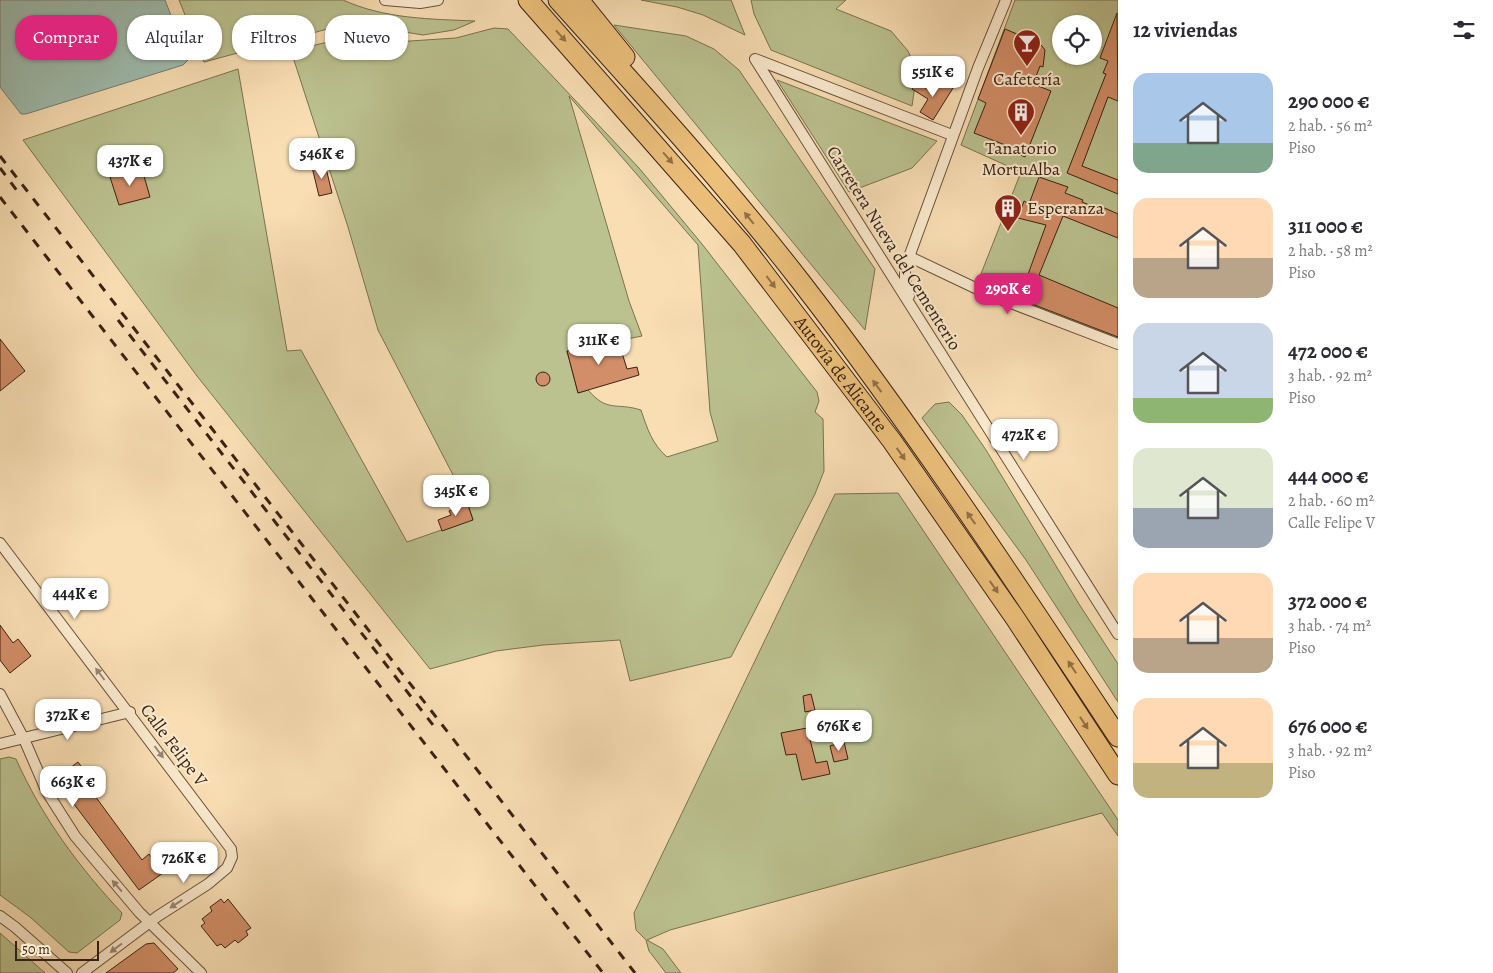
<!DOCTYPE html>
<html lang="es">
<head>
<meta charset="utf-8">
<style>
	body { margin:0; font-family:Alegreya,serif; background:#f7f7f7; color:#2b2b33; height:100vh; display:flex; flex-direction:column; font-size:19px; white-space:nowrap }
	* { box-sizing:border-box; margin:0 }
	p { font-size:16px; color:#7c7c81 }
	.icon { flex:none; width:28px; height:28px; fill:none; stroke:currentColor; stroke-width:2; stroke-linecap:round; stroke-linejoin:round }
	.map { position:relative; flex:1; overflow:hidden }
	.side { display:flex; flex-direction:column; background:#fff; width:375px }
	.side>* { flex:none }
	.banner { position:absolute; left:15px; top:15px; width:475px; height:45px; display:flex; gap:10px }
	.fabs { position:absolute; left:1052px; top:15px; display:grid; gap:10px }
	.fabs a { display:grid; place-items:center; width:50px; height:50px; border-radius:50%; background:#fff; box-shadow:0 1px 4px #0004; font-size:25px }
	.scale { position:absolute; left:15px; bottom:12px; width:84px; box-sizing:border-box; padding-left:5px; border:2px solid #3a2214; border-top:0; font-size:14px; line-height:18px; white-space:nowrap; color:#3a2214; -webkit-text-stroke:4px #fbeace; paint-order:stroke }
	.price { position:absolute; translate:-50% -42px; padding:0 11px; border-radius:10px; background:#fff; color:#222; font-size:16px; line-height:32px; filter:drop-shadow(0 1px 2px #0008) }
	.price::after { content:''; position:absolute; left:50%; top:30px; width:15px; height:11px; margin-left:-8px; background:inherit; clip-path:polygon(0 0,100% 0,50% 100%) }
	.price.on { background:#db2777; color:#fff }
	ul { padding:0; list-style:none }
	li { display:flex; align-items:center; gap:15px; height:125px; padding:0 15px }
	li span { display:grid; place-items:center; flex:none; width:140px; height:100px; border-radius:15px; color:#555 }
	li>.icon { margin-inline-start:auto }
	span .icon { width:60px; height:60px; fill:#fffc; stroke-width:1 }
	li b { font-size:21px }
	h2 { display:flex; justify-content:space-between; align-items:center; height:60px; padding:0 15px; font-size:21px }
	.tag { padding:0 18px; border-radius:20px; background:#fff; box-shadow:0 1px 4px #0004; font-size:18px; line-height:45px }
	.tag.on { background:#db2777; color:#fff }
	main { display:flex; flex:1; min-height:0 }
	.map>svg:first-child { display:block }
</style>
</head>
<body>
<main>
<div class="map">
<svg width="1118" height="973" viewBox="0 0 1118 973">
	<rect width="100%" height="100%" fill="#f9deb4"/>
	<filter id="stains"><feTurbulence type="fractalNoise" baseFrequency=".004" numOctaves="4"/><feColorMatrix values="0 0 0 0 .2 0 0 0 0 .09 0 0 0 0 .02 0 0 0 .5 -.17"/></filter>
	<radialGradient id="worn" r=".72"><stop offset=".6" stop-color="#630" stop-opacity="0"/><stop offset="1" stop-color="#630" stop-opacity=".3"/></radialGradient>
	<g fill="#bbc28f" stroke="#7a7252" fill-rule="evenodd">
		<path d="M179 0H343C385 19 430 19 475 21L454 30 423 35 350 23 204 62Z"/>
		<path d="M641 0H731L745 35 703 15 677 7Z"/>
		<path d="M751 0H846L836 9 891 31 908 51 917 71 912 106 771 50 754 14Z"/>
		<path d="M1015 0H1118V339L977 284 1021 172 961 145ZM1061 24H1094V56H1061Z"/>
		<path d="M614 25 686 36 714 49 739 70 875 269 865 330Z"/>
		<path d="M494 28 508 29 639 168 702 244 817 392 819 401 815 412 823 419 824 471 815 494 731 657 630 681 620 640 543 645 496 651 430 669 197 376 23 140 238 69 287 351 301 350 407 542 473 519 467 502 378 330 348 227 291 51 348 37H360L379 43 456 38ZM569 96 698 245 710 412 718 441 667 457C652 444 647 428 641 410 615 402 608 413 588 390L578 393 567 351 642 336 629 301Z"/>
		<path d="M777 80 937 141 912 168 849 192Z"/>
		<path d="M949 402 962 415 986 450 1079 604 1118 664V702L1026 560 922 418 935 404Z"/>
		<path d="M898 493 1118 820V836L1102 813 670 930 647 940 663 949 681 973H666L649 951 646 940 636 930 634 913 835 494Z"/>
		<path d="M9 757 16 759C42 817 78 866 122 913L120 920 77 953 69 952 30 917 0 895V759Z"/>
		<path d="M0 933 45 973H0Z"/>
	</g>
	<path fill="#9ebcae" stroke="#767e70" d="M0 0H165L188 60 183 65 26 114H21L0 87Z"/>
	<g fill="#d28e68" stroke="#3a2214">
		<path d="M1117 13 1118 101 1108 97 1082 166 1118 180V194L1067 173 1106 74 1103 73 1108 61 1100 58Z"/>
		<path d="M1005 29 1024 37 1025 46 1041 45 1045 50 1043 67 1040 66 1033 84 1051 91 1025 157 1011 151 1013 148 974 133 986 103 978 99Z"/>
		<path d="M939 80 953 88 933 120 920 112 928 99 912 89 916 82 932 92Z"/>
		<path d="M325 164 332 193 319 196 312 167Z"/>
		<path d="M142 169 150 197 119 205 110 177Z"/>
		<path d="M1039 177 1068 187 1065 193 1083 200 1082 202 1099 209 1100 206 1118 214V238L1063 216 1039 275 1118 308V337L1019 299 1046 225 1018 218 1024 201 1029 204Z"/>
		<path d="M0 339 25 371 0 391Z"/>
		<path d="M618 340 627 369 637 367 639 375 578 393 567 351Z"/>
		<circle cx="543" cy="379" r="7"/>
		<path d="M467 502 473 520 442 531 438 520 451 515 449 511Z"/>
		<path d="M0 625 13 643 18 639 31 656 10 673 0 660Z"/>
		<path d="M811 694 815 710 805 712 803 696Z"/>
		<path d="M807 728 816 763 827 761 830 774 802 780 796 754 786 755 781 733Z"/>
		<path d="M844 742 848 759 834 762 830 746Z"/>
		<path d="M78 762 89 777 84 781 142 860 149 854 163 873 139 890 55 779Z"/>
		<path d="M221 899 224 903 228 899 251 928 246 931 248 935 238 943 235 940 225 948 221 944 217 946 201 926 205 923 202 919 212 911 210 907Z"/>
		<path d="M154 943 178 969 173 973H106L146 944Z"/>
	</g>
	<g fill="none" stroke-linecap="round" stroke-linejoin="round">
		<g stroke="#6a513c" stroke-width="12">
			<g id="minor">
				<path d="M385 0 420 3 438 0"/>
				<path d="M952 135 755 59 1118 634"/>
				<path d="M910 257 990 295 1118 344"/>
				<path d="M909 296 905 280V268L978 68 1006 0"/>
				<path d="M0 543 231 849 232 857 227 868 208 884 158 916 82 973"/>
				<path d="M0 694 24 739 47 792 75 836 139 912 201 973"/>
				<path d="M0 744 130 712"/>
				<path d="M0 916 15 927 67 973"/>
			</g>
		</g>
		<g stroke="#3a2214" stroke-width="21">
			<g id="motorway">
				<path id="s1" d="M528 0 742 244 892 441 1015 618 1118 775"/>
				<path d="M558 0C641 92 725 184 801 282 914 428 1016 583 1118 737"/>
				<path d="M579 0 625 57"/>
			</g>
		</g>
		<use href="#minor" stroke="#fbeace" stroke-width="10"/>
		<use href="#motorway" stroke="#ecbf7a" stroke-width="19"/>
		<g stroke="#3a2214" stroke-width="3" stroke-dasharray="9 9" stroke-linecap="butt">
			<path d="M0 156 635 973"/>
			<path d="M0 168 18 192"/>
			<path d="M0 197 603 973"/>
			<path d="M118 320 433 725"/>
		</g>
	</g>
	<defs><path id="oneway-solid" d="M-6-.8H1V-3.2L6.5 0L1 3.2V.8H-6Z" transform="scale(1.25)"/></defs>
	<g fill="#937047">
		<use href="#oneway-solid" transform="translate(561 36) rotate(48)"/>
		<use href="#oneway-solid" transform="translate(668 158) rotate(49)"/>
		<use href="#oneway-solid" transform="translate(749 218) rotate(-129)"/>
		<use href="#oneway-solid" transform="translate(771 282) rotate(53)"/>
		<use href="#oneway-solid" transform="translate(877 386) rotate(-126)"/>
		<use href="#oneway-solid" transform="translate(901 454) rotate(55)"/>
		<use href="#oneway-solid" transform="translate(971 518) rotate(-125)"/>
		<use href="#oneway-solid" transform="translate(994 587) rotate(55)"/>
		<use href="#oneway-solid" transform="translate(1072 667) rotate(-123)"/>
		<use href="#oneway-solid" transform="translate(1084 723) rotate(57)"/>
	</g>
	<g fill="#9a8671">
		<use href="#oneway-solid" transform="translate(100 674) rotate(-127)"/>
		<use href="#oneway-solid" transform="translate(159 752) rotate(53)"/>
		<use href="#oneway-solid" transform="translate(117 886) rotate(-131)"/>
		<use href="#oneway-solid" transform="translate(176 904) rotate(147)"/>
		<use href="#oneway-solid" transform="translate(116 948) rotate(143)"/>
	</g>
	<defs>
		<g id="bar-pin" transform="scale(1.4375)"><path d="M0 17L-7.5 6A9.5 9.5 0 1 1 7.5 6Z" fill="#8f2418" stroke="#fbeace"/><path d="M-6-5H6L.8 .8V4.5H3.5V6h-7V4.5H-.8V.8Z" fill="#fff"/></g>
		<g id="building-pin" transform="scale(1.4375)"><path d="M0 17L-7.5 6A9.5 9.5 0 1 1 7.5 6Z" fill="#8f2418" stroke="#fbeace"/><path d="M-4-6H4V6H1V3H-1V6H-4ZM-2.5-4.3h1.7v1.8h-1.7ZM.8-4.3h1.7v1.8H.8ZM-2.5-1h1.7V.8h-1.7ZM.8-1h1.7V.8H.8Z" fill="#fff"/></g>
	</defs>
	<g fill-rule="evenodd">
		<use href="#bar-pin" x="1027" y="43"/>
		<use href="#building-pin" x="1021" y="112"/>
		<use href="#building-pin" x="1008" y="208"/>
	</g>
	<g text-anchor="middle" stroke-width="4" stroke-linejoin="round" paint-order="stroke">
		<g font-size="18" fill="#3a2214" stroke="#fbeace">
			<text x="1027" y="85">Cafetería</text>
			<text x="1021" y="154">Tanatorio<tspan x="1021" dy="21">MortuAlba</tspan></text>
			<text x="1027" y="214" text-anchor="start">Esperanza</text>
		</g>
		<g font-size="18" fill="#3a2214" stroke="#fbeace">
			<text transform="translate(894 248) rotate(58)" y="6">Carretera Nueva del Cementerio</text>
			<text dy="6" stroke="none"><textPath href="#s1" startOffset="488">Autovía de Alicante</textPath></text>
			<text transform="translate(174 745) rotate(53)" y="6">Calle Felipe V</text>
		</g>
	</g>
	<rect width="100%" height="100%" filter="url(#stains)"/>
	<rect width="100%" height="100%" fill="url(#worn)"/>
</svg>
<div class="fabs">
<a><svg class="icon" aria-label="locate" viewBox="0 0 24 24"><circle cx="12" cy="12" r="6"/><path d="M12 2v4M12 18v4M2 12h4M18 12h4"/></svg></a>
</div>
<div class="scale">50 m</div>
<b class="price" style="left:933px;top:98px">551K €</b>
<b class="price" style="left:322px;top:180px">546K €</b>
<b class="price" style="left:130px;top:187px">437K €</b>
<b class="price on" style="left:1008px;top:315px">290K €</b>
<b class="price" style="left:599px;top:366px">311K €</b>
<b class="price" style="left:1024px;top:461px">472K €</b>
<b class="price" style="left:456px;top:517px">345K €</b>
<b class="price" style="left:75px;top:620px">444K €</b>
<b class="price" style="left:68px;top:741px">372K €</b>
<b class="price" style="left:839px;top:752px">676K €</b>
<b class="price" style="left:73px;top:808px">663K €</b>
<b class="price" style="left:184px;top:884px">726K €</b>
<div class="banner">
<a class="tag on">Comprar</a>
<a class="tag">Alquilar</a>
<a class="tag">Filtros</a>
<a class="tag">Nuevo</a>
</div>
</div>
<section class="side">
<h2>12 viviendas<svg class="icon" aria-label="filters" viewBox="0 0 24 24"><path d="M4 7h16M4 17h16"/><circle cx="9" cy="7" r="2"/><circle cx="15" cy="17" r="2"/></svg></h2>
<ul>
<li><span style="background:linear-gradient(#a9c7e8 70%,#7fa58c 0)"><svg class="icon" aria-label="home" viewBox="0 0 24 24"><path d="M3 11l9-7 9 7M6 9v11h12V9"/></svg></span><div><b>290 000 €</b><p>2 hab. · 56 m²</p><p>Piso</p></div></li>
<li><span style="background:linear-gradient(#ffd9b3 60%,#b9a48a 0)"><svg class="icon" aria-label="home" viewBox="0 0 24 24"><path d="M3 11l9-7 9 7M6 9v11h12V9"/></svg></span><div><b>311 000 €</b><p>2 hab. · 58 m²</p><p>Piso</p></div></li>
<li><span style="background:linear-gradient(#c9d6e8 75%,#8fb573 0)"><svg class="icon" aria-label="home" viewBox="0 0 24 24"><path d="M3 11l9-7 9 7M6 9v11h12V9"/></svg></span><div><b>472 000 €</b><p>3 hab. · 92 m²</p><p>Piso</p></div></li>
<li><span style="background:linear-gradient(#dfe7d0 60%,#9aa5b1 0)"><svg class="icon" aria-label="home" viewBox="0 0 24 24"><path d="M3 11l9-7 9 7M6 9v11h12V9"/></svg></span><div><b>444 000 €</b><p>2 hab. · 60 m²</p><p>Calle Felipe V</p></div></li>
<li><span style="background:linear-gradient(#ffd9b3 65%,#b9a48a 0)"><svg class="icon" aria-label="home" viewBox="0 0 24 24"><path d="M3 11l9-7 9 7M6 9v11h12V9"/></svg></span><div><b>372 000 €</b><p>3 hab. · 74 m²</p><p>Piso</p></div></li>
<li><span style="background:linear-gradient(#ffd9b3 65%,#c2b280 0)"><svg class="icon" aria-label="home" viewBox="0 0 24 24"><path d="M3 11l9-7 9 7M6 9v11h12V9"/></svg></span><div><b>676 000 €</b><p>3 hab. · 92 m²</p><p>Piso</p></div></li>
</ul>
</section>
</main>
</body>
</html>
